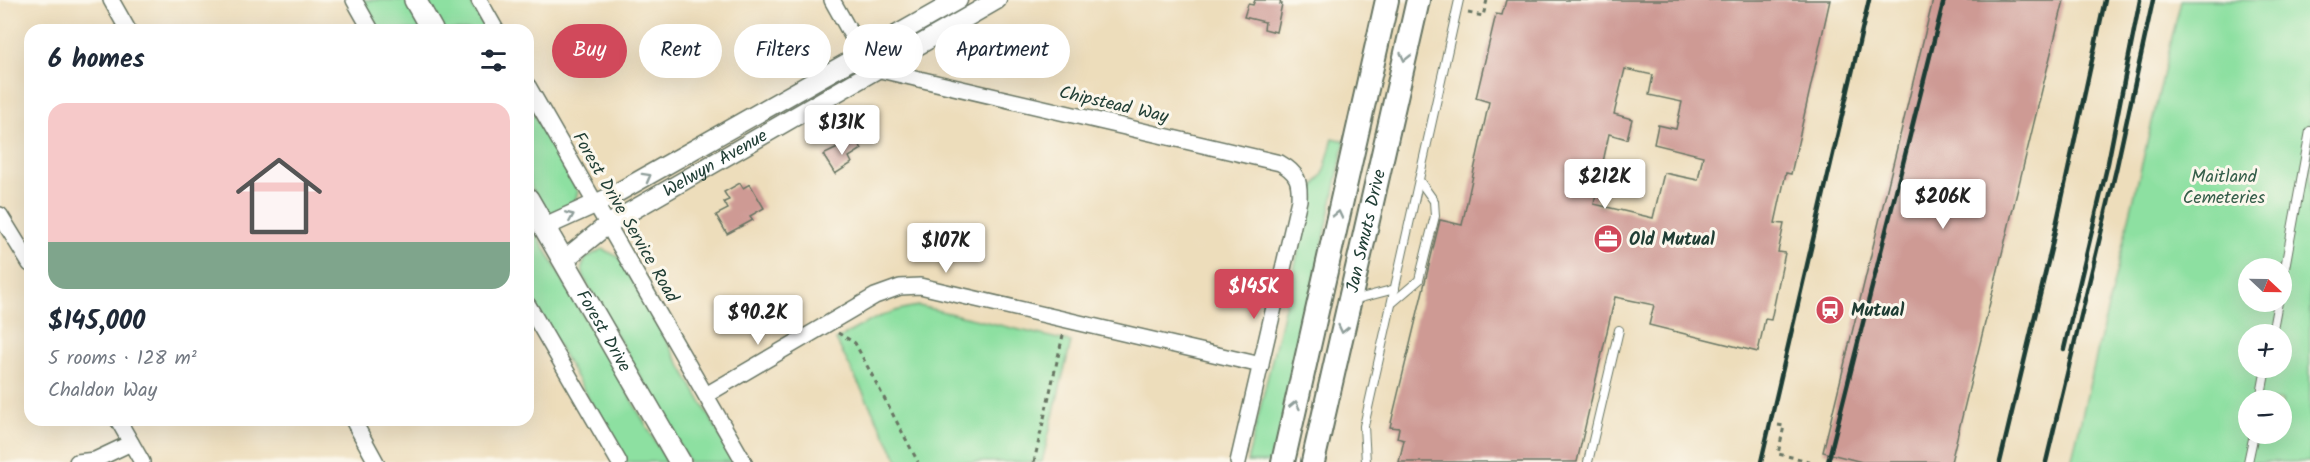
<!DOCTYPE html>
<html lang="en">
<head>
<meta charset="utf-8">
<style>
	body { margin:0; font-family:Kalam,sans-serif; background:#f6f6f7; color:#1f2937; height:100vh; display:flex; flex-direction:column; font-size:22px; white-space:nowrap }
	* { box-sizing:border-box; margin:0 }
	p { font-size:20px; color:#747a83 }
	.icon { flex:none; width:33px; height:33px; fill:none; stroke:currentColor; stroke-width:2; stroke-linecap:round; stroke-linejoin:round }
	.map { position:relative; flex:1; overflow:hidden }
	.details { position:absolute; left:24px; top:24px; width:510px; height:402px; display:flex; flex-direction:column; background:#fff; border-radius:18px; box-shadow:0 6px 24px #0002 }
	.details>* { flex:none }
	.guide { position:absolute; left:552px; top:24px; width:570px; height:54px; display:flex; gap:12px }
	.needle { width:39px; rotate:112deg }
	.fabs { position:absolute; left:2238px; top:258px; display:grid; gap:12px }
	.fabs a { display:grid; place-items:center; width:54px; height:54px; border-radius:50%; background:#fff; box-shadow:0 6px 24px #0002; font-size:30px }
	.price { position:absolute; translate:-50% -51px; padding:0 14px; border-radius:6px; background:#fff; color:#222; font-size:20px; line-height:39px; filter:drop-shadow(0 2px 3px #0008) }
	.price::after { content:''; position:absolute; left:50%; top:36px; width:18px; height:14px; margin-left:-9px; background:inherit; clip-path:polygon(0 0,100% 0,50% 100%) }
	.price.on { background:#d1495b; color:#fff }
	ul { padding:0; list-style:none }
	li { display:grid; align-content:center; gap:12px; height:318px; padding:0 24px }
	li span { display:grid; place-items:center; height:186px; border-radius:18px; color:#555 }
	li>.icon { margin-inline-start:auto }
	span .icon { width:108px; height:108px; fill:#fffc; stroke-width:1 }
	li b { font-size:26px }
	h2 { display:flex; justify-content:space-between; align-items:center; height:72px; padding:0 24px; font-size:26px }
	.tag { padding:0 21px; border-radius:27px; background:#fff; box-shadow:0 6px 24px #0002; font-size:21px; line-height:54px }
	.tag.on { background:#d1495b; color:#fff }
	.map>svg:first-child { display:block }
</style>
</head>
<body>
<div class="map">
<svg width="2310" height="462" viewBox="0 0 2310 462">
	<rect width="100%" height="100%" fill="#fbf7ec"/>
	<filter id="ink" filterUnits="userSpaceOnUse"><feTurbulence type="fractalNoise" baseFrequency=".0167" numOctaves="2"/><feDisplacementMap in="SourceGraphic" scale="12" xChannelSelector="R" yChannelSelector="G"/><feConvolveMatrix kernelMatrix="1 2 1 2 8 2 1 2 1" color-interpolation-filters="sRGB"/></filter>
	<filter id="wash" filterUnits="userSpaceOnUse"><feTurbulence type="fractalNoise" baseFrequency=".008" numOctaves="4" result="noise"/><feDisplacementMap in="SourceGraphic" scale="24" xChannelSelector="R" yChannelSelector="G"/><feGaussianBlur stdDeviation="1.35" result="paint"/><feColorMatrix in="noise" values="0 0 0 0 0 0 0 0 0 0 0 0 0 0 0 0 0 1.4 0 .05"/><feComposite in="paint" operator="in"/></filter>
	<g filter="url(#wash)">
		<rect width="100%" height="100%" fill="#edddbb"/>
		<g fill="#8de0a1" stroke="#568e6a" stroke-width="1.5" fill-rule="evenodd">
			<path d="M360 0H405L422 30H377Z"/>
			<path d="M426 0H469L486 30H443Z"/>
			<path d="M2181 0H2310V462H2071ZM2248 268H2282V302H2248ZM2248 334H2282V368H2248ZM2248 400H2282V434H2248Z"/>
			<path d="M528 104 578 192 572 209 554 214C517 196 528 138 528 104Z"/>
			<path d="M1333 138 1345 141 1276 462H1247L1314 187 1323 174Z"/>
			<path d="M528 219 667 462H625L528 293Z"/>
			<path d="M602 249 619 257 735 462H689L584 278 582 267 586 258Z"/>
			<path d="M919 306 1071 342 1042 462H899L836 340C863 324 887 310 919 306Z"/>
		</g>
		<g id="blocks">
			<g fill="#ce9a94" fill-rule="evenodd">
				<path d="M1255 0H1281L1280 4H1282L1276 32 1264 29 1265 22 1244 17 1248 4 1253 5Z"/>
				<path d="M1506 0H1830L1791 174 1786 173 1775 223 1784 224 1778 252 1785 253 1771 320 1765 319 1758 352 1649 325 1654 305 1615 297 1577 462H1399L1404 440 1397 438 1399 428 1390 427 1440 220 1462 225 1489 102 1476 98 1496 14 1502 15ZM1625 69 1653 75 1649 95 1682 102 1676 129 1658 125 1654 144 1703 156 1698 180 1664 173 1653 218 1594 204 1609 134 1627 139 1632 119 1614 114Z"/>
				<path d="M1933 0H2064L1951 462H1862L1823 452Z"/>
				<path d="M856 139 862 149 849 157 852 163 835 174 823 155Z"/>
				<path d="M740 183 743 188 750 184 764 208 750 216 753 220 727 234 716 215 728 209 724 202 729 200 724 192Z"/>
			</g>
		</g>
	</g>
	<g filter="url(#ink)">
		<use href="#blocks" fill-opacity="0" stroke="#677563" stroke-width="1.5"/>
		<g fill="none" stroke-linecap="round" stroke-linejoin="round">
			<g stroke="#677563" stroke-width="10">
				<g id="service">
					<path d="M2282 284 2310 131"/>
					<path d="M1353 300 1395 289"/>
					<path d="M1392 303 1419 280 1435 216 1434 201 1419 180"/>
					<path d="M2272 334 2278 302"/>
					<path d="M2260 400 2266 368"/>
					<path d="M1366 462 1364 426 1459 0"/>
					<path d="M1588 462 1619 330"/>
					<path d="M2248 462 2254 434"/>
				</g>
			</g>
			<g stroke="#677563" stroke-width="18">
				<g id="minor">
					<path d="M111 0 128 30"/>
					<path d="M354 0 371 30"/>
					<path d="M479 0 496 30"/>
					<path d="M832 0 856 43 876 69 1280 163C1298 173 1300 181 1299 200L1238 462"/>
					<path d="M528 86 744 462"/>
					<path d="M0 215 30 264"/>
					<path d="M528 305 619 462"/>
					<path d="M706 395 875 296 900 287 920 286 1261 365"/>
					<path d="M118 420 142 462"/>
					<path d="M353 420 376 462"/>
					<path d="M77 462 95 460 131 443"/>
				</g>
			</g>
			<g stroke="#677563" stroke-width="21">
				<g id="tertiary">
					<path d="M544 227 608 198 958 0"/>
					<path id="s1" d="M564 260 607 225 997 0"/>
				</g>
			</g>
			<g stroke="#677563" stroke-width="24">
				<g id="secondary">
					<path d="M415 0 432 30"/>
					<path id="s2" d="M528 199 680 462"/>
				</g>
			</g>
			<g stroke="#677563" stroke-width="26">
				<g id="primary">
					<path d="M1283 462 1387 0"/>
					<path id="s3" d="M1313 462 1418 0"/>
				</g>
			</g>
			<g stroke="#677563" stroke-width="3" stroke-dasharray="4.5 4.5" stroke-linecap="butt">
				<path d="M1468 13 1483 16 1487 0"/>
				<path d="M838 333 855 343 918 462"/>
				<path d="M1778 425 1784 426 1778 454 1814 462"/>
				<path d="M1034 462 1063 335"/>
			</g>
			<use href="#service" stroke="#fff" stroke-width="8"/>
			<use href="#minor" stroke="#fff" stroke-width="15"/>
			<use href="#tertiary" stroke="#fff" stroke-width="18"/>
			<use href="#secondary" stroke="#fff" stroke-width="21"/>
			<use href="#primary" stroke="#fff" stroke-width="22"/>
			<g stroke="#1f3d34" stroke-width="4.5">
				<path d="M2064 349 2108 163 2140 0"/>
				<path d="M1761 462 1869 0"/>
				<path d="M1828 462 1944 0"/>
				<path d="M2000 462 2051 249 2105 0"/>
				<path d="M2046 462 2116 170 2153 0"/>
			</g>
		</g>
		<defs><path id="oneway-chevron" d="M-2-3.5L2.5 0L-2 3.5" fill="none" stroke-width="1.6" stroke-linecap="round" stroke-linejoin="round" transform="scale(1.5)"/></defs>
		<g stroke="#8f9e9a">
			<use href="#oneway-chevron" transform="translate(1405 57) rotate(103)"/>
			<use href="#oneway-chevron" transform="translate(647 177) rotate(-29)"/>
			<use href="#oneway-chevron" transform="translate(1338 215) rotate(-77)"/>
			<use href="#oneway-chevron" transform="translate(570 216) rotate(-23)"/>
			<use href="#oneway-chevron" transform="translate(1343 329) rotate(103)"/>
			<use href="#oneway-chevron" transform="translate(1295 405) rotate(-77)"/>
		</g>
	</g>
	<defs>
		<g id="office-disc" transform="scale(1.5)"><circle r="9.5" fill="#d1495b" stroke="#fbf7ec"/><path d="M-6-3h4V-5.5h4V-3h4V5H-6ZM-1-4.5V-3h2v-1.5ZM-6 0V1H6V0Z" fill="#fff"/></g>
		<g id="station-disc" transform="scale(1.5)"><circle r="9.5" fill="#d1495b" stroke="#fbf7ec"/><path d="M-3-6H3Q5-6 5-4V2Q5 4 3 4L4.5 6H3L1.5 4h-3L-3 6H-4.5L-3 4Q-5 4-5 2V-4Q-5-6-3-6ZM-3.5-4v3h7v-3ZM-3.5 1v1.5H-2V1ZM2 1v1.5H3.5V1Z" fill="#fff"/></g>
	</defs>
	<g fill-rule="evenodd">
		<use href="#office-disc" x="1608" y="239"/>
		<use href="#station-disc" x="1830" y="310"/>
	</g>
	<g text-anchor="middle" stroke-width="6" stroke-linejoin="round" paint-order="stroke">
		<g font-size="18" fill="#1f3d34" stroke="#fbf7ec">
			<text transform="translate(1114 104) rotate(13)" y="6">Chipstead Way</text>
			<text dy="6" stroke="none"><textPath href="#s1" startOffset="180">Welwyn Avenue</textPath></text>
			<text transform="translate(626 217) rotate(60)" y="6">Forest Drive Service Road</text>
			<text dy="6" stroke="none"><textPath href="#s3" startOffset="237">Jan Smuts Drive</textPath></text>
			<text dy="6" stroke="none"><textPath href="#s2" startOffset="152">Forest Drive</textPath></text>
		</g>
		<g font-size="18" fill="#355e4a" stroke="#fbf7ec">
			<text x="2224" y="182">Maitland<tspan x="2224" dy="21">Cemeteries</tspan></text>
		</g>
		<g font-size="18" font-weight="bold" fill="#1f3d34" stroke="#fbf7ec" text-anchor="start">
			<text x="1629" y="245">Old Mutual</text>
			<text x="1851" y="316">Mutual</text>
		</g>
	</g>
</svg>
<div class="fabs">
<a><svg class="needle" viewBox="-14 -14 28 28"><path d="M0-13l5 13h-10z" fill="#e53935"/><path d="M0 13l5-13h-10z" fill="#747a83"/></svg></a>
<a>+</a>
<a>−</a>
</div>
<b class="price" style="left:842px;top:156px">$131K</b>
<b class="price" style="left:1605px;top:210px">$212K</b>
<b class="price" style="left:1943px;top:230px">$206K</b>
<b class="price" style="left:946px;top:274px">$107K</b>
<b class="price on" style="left:1254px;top:320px">$145K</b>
<b class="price" style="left:758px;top:346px">$90.2K</b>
<div class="guide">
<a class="tag on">Buy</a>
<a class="tag">Rent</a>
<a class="tag">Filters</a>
<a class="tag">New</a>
<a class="tag">Apartment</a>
</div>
<section class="details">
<h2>6 homes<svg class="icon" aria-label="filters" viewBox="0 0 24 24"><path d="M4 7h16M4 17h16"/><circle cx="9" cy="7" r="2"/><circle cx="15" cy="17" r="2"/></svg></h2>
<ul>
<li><span style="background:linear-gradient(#f6c9c9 75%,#7fa58c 0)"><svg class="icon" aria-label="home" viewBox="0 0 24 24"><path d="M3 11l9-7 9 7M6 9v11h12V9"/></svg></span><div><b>$145,000</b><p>5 rooms · 128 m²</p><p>Chaldon Way</p></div></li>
</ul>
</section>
</div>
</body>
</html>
